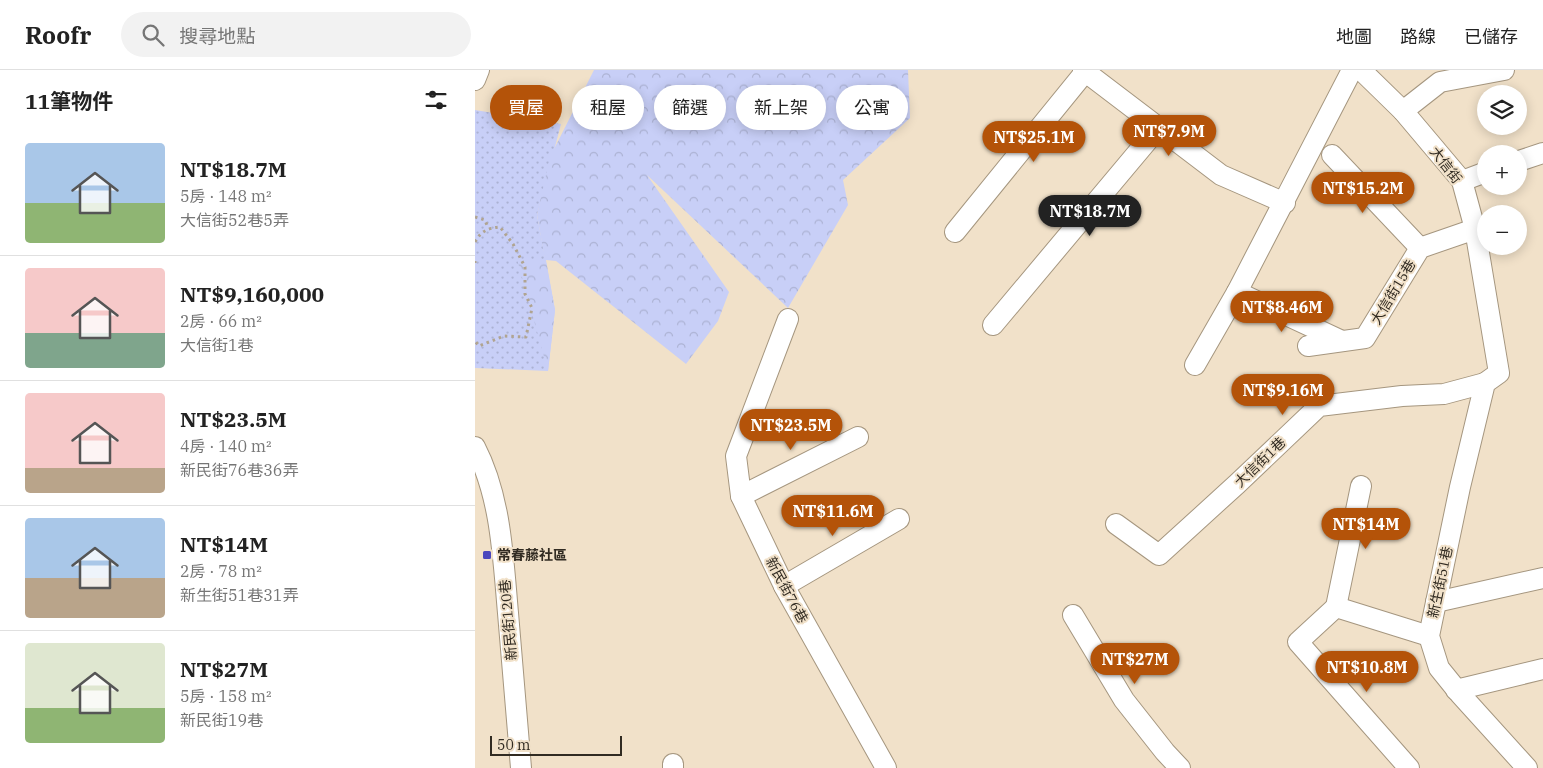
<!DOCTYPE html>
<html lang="zh-TW">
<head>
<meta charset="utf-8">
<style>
	body { margin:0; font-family:"IBM Plex Serif","Noto Sans TC",serif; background:#f2f2f2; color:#222; height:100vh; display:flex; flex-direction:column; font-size:19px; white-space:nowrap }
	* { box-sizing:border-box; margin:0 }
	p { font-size:16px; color:#767676 }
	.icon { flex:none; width:28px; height:28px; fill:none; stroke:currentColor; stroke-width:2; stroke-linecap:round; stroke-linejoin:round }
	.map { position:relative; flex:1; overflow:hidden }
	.details { display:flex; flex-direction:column; background:#fff; width:475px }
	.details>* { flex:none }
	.top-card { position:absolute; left:15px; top:15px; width:475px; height:45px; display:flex; gap:10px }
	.fabs { position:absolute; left:1002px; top:15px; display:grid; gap:10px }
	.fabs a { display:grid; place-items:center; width:50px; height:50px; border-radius:50%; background:#fff; box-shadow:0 2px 12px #0003; font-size:25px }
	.scale { position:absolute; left:15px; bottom:12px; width:132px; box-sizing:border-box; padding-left:5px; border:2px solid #312b22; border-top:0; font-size:14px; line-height:18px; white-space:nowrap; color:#312b22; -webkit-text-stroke:4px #f1e1c9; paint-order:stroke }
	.price { position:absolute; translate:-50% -42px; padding:0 11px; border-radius:18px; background:#b45309; color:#fff; font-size:16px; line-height:32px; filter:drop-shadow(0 1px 2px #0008) }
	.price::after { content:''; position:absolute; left:50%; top:30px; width:15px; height:11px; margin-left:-8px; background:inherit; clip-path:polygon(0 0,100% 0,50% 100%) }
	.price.current { background:#222; color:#fff }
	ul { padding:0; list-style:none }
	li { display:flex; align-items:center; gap:15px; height:125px; padding:0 25px }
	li+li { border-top:1px solid #e0e0e0 }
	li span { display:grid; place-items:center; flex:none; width:140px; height:100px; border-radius:5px; color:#555 }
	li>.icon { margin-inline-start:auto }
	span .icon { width:60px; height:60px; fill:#fffc; stroke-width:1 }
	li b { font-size:21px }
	h2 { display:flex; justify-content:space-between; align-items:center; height:60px; padding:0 25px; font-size:21px }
	.chip { padding:0 18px; border-radius:22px; background:#fff; box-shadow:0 2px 12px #0003; font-size:18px; line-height:45px }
	.chip.current { background:#b45309; color:#fff }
	header { display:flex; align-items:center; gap:30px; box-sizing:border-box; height:70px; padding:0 25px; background:#fff; border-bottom:1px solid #e0e0e0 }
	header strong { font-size:24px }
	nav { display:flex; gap:28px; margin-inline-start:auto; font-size:18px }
	.search { width:350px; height:45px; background:#f2f2f2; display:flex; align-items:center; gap:12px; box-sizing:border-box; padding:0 18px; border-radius:28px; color:#767676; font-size:19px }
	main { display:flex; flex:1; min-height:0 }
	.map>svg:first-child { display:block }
</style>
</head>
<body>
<header>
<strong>Roofr</strong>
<div class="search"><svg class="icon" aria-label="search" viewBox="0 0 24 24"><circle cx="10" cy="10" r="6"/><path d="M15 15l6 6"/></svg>搜尋地點</div>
<nav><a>地圖</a><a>路線</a><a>已儲存</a></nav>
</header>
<main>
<section class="details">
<h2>11筆物件<svg class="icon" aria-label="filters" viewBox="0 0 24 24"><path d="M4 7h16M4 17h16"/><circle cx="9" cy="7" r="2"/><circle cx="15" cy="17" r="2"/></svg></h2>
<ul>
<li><span style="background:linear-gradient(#a9c7e8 60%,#8fb573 0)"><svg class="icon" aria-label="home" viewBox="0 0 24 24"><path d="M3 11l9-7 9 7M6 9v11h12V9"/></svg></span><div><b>NT$18.7M</b><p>5房 · 148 m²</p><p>大信街52巷5弄</p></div></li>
<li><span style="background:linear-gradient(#f6c9c9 65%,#7fa58c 0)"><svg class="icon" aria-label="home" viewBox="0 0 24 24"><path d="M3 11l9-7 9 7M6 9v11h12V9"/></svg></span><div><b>NT$9,160,000</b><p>2房 · 66 m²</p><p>大信街1巷</p></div></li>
<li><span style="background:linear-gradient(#f6c9c9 75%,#b9a48a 0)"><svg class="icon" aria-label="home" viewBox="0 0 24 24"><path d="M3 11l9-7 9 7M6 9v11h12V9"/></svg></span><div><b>NT$23.5M</b><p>4房 · 140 m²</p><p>新民街76巷36弄</p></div></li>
<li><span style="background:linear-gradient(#a9c7e8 60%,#b9a48a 0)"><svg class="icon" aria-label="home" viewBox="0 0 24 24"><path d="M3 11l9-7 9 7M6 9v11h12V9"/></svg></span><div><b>NT$14M</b><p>2房 · 78 m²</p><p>新生街51巷31弄</p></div></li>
<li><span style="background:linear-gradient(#dfe7d0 65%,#8fb573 0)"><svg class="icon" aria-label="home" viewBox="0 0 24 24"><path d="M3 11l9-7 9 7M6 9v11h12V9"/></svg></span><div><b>NT$27M</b><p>5房 · 158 m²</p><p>新民街19巷</p></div></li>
</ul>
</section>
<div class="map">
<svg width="1068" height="698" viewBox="0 0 1068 698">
	<defs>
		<pattern id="grass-dots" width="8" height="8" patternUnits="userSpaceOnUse" patternTransform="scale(1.25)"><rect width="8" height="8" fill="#c8cff7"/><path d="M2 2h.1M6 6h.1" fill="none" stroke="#acb2d3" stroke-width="1.8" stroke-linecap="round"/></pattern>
		<pattern id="forest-crowns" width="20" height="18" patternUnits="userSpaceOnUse" patternTransform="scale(1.25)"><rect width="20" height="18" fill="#c8cff7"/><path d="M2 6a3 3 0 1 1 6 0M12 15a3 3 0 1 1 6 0" fill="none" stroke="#acb2d3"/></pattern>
	</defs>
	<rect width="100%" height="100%" fill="#f1e1c9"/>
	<path fill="url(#grass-dots)" d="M0 40 86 54 62 145 80 240 73 301 0 298Z"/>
	<path fill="url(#forest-crowns)" d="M119 0H433L435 48 368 110 373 135 313 238 172 105 254 222 243 251 211 294 81 191 71 190 80 240 73 301 42 189 70 190 62 145 75 87Z"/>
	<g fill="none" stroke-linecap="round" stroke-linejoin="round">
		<g stroke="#a5967f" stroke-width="22">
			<g id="street">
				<path d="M608 0 746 105 810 133"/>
				<path d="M886 0 928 41 987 111 1000 159 1024 303 1010 313 985 417 954 566 964 598 985 624 1052 698"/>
				<path d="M0 10 4 0"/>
				<path d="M928 41 965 12 1029 0"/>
				<path d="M857 85 945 178"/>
				<path d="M1044 91 1068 83"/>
				<path d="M987 111 1011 102"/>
				<path d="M480 162 610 2"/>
				<path d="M762 222 867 271"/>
				<path d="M313 249 261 386 266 426 309 516 411 698"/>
				<path d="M518 255 684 57"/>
				<path d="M833 276 890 268 945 178 1000 159"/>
				<path d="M720 295 762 222 877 0"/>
				<path d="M0 377C26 427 28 487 33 543 37 595 42 646 46 698"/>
				<path d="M266 426 383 367"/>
				<path d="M641 454 684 485 762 414 844 336 927 326 969 324 1010 313"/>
				<path d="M309 516 424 449"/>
				<path d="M961 532 1068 508"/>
				<path d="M861 537 886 416"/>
				<path d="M598 545 649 630 690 682 705 698"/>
				<path d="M981 620 1068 599"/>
				<path d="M198 698V694"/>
				<path d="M934 698 823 572 861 537 954 566"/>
			</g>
		</g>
		<g stroke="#b0a491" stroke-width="3" stroke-dasharray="2.5 4" stroke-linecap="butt">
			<path d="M0 147 10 150 13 158"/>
			<path d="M0 172C6 161 13 158 25 157L38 174 50 197V224L57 238 51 267 29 266 4 276 0 271"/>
			<path d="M0 191V193"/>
		</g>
		<use href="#street" stroke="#fff" stroke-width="20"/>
	</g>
	<rect fill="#4a47bd" stroke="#f1e1c9" stroke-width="2" x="7" y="480" width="10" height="10" rx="2.5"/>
	<g text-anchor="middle" stroke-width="4" stroke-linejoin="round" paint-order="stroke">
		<g font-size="14" fill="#312b22" stroke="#f1e1c9">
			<text transform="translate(971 95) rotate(52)" y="5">大信街</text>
			<text transform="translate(918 222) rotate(-59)" y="5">大信街15巷</text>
			<text transform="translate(785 392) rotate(-44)" y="5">大信街1巷</text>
			<text transform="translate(965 512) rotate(-78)" y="5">新生街51巷</text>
			<text transform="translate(312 520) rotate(62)" y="5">新民街76巷</text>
			<text transform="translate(33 550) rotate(-95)" y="5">新民街120巷</text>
		</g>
		<g font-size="14" font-weight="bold" fill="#312b22" stroke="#f1e1c9" text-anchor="start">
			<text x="22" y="490">常春藤社區</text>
		</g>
	</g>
</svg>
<div class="fabs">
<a><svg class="icon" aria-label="layers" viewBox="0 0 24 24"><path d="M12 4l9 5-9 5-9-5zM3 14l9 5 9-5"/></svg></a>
<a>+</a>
<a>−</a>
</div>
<div class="scale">50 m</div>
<b class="price" style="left:694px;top:87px">NT$7.9M</b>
<b class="price" style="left:559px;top:93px">NT$25.1M</b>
<b class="price" style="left:888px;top:144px">NT$15.2M</b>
<b class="price current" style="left:615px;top:167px">NT$18.7M</b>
<b class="price" style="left:807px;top:263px">NT$8.46M</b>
<b class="price" style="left:808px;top:346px">NT$9.16M</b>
<b class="price" style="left:316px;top:381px">NT$23.5M</b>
<b class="price" style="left:358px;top:467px">NT$11.6M</b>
<b class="price" style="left:891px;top:480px">NT$14M</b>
<b class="price" style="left:660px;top:615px">NT$27M</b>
<b class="price" style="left:892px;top:623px">NT$10.8M</b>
<div class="top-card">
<a class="chip current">買屋</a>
<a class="chip">租屋</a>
<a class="chip">篩選</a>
<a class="chip">新上架</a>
<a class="chip">公寓</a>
</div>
</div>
</main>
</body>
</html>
